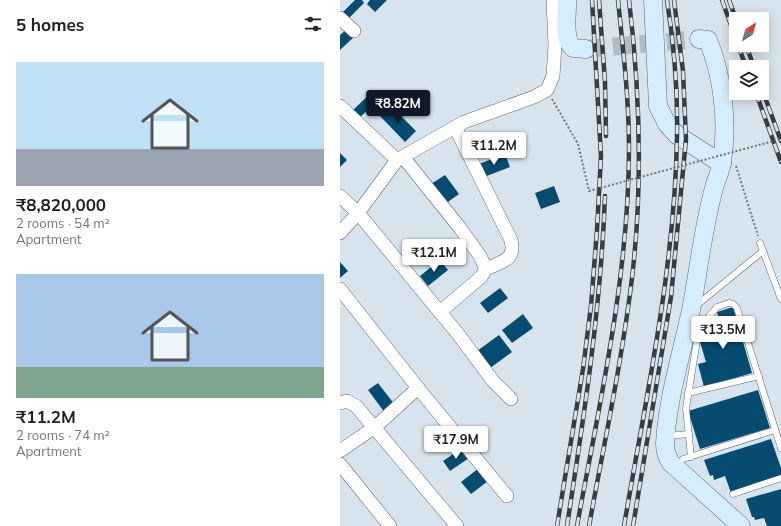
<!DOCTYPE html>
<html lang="en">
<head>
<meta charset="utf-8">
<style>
	body { margin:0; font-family:Mulish,sans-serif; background:#f6f6f6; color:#202124; height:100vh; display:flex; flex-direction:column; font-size:15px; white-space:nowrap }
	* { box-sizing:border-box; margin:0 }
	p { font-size:13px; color:#757577 }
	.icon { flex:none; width:22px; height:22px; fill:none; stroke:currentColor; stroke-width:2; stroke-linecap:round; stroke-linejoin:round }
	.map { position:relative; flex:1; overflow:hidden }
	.details { display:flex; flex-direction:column; background:#fff; width:340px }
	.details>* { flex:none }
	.needle { width:26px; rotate:37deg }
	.controls { position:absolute; left:389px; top:12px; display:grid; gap:8px }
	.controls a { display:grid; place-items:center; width:40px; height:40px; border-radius:0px; background:#fff; box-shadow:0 2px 10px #0003; font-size:20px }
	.price { position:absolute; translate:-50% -34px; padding:0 9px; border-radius:4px; background:#fff; color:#222; font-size:13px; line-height:26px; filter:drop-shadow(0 1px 2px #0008) }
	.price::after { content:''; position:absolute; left:50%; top:24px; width:12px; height:9px; margin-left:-6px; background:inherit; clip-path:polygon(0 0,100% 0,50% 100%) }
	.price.selected { background:#111827; color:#fff }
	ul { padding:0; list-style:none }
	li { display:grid; align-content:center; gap:8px; height:212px; padding:0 16px }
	li span { display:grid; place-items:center; height:124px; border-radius:0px; color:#555 }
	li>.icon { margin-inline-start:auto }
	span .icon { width:72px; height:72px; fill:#fffc; stroke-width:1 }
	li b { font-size:17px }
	h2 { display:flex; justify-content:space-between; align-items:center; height:48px; padding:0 16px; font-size:17px }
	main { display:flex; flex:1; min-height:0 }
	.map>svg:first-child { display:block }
</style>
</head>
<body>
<main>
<section class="details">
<h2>5 homes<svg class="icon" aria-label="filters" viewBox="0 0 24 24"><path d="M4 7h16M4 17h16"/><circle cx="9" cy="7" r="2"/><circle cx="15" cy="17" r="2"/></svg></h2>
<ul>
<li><span style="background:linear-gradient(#bfe0f5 70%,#9aa5b1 0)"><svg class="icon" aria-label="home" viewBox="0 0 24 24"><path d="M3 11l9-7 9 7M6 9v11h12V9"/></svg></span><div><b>₹8,820,000</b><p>2 rooms · 54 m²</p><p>Apartment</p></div></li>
<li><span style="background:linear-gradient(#a9c7e8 75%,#7fa58c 0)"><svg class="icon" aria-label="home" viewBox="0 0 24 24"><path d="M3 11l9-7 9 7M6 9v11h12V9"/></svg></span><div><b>₹11.2M</b><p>2 rooms · 74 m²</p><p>Apartment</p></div></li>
</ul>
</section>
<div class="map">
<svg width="441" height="526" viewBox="0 0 441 526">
	<rect width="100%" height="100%" fill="#d8e4ed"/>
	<g fill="#054c70">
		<path d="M15 0H22L24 3 8 19 2 13Z"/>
		<path d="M30 0H47L35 12 27 4Z"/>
		<path d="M7 29 14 37 0 50V35Z"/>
		<path d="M33 91 40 99 19 118 12 111Z"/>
		<path d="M51 106 76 131 65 142 40 116Z"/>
		<path d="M0 153 7 160 0 167Z"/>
		<path d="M165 154 170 167 144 177 139 164Z"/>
		<path d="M105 175 119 194 105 204 91 184Z"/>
		<path d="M214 186 220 202 201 209 195 193Z"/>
		<path d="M100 260 108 270 88 286 80 276Z"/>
		<path d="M0 262 8 271 0 278Z"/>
		<path d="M160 288 168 298 148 313 140 303Z"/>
		<path d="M393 307 412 373 364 387 358 364 366 362 360 342 365 340 362 330 366 329V326L373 324 372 318 378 316 377 312Z"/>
		<path d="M183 314 193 328 172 343 162 330Z"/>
		<path d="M159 335 172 352 150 368 137 351Z"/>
		<path d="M38 383 55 405 45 413 28 390Z"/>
		<path d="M418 390 430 428 360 449 348 411Z"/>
		<path d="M431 439 441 468V476L391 493 385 476 374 480 373 475 370 476 364 460Z"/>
		<path d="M122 448 129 458 110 471 103 461Z"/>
		<path d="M139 468 148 481 131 494 121 482Z"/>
		<path d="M441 489V526H427L424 518 415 520 414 517H412L406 499Z"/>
	</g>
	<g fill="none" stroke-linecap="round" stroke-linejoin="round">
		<path stroke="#b2bcc4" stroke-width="18" stroke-dasharray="18 9" stroke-linecap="butt" d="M246 49 359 39"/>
		<g stroke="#5d6870" stroke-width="7">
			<g id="lane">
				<path d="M420 243 441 299"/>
				<path d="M357 305 423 251"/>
				<path d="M348 393 419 376"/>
				<path d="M326 436 349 434"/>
				<path d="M351 457 346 408 359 328 377 307 389 303 393 304 397 308 441 448"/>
				<path d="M343 459 435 430"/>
				<path d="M393 494 441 478"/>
			</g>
		</g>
		<g stroke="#5d6870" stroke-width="14">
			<g id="street">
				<path d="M0 18 14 31"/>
				<path d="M0 106 57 160"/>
				<path d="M115 127 171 240C176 261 162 261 146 269"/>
				<path d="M63 157 120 228 140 256 146 269 141 277 100 312"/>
				<path d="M0 196 18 213 118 334 153 381 171 399"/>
				<path d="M0 233 18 213 57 160 124 122 194 97 207 90 213 76 215 45 213 0"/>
				<path d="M0 289 78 388 167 496"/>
				<path d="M0 403 7 401 16 406 117 526"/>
				<path d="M0 451 35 427 78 388"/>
				<path d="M0 464 50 526"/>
			</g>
		</g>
		<g stroke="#5d6870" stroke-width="19">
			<g id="secondary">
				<path d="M227 0C228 13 222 38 233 48L246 49"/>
				<path d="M313 0 318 106 327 124 337 135 382 164"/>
				<path d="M359 39 368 40C383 77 388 122 382 162 381 171 376 179 374 188 363 228 359 269 351 310 342 352 327 401 325 444 325 451 327 457 331 463L401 526"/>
			</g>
		</g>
		<g stroke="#70787d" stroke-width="2" stroke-dasharray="2 2" stroke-linecap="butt">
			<path d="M212 99 238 144"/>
			<path d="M396 166 418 236"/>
		</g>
		<use href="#lane" stroke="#fff" stroke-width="6"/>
		<use href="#street" stroke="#fff" stroke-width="13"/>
		<use href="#secondary" stroke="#d6edfc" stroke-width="18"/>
		<g stroke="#373d41" stroke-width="4.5">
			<g id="rail">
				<path d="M259 0 265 82 266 136"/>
				<path d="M382 0 396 39"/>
				<path d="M389 0 396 19"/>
				<path d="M398 45 406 67"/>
				<path d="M406 45 414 67"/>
				<path d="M422 89 441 141"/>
				<path d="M416 93 441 162"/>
				<path d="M217 526 243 369 251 306 257 230 261 156 252 0"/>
				<path d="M227 526C244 416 261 307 265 196"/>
				<path d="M237 526C260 401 289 275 289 148 289 99 283 49 278 0"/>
				<path d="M249 526C264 444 282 361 292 278 303 186 300 92 289 0"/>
				<path d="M284 526C306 397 335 267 337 136 338 91 334 45 327 0"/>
				<path d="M293 526 331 297 346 139 343 71 334 0"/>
			</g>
		</g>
		<use href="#rail" stroke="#d8e4ed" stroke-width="3" stroke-dasharray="9" stroke-linecap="butt"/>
		<path stroke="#70787d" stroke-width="2" stroke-dasharray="2 2" stroke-linecap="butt" d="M238 144 249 191 441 139"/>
	</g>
</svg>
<div class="controls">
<a><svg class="needle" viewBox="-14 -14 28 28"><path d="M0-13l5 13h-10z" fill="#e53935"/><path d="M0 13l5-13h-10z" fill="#757577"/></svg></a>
<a><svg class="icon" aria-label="layers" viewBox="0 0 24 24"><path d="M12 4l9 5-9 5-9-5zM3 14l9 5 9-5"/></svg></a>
</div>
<b class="price selected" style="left:58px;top:124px">₹8.82M</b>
<b class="price" style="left:154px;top:166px">₹11.2M</b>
<b class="price" style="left:94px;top:273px">₹12.1M</b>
<b class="price" style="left:383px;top:350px">₹13.5M</b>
<b class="price" style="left:116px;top:460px">₹17.9M</b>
</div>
</main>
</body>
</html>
